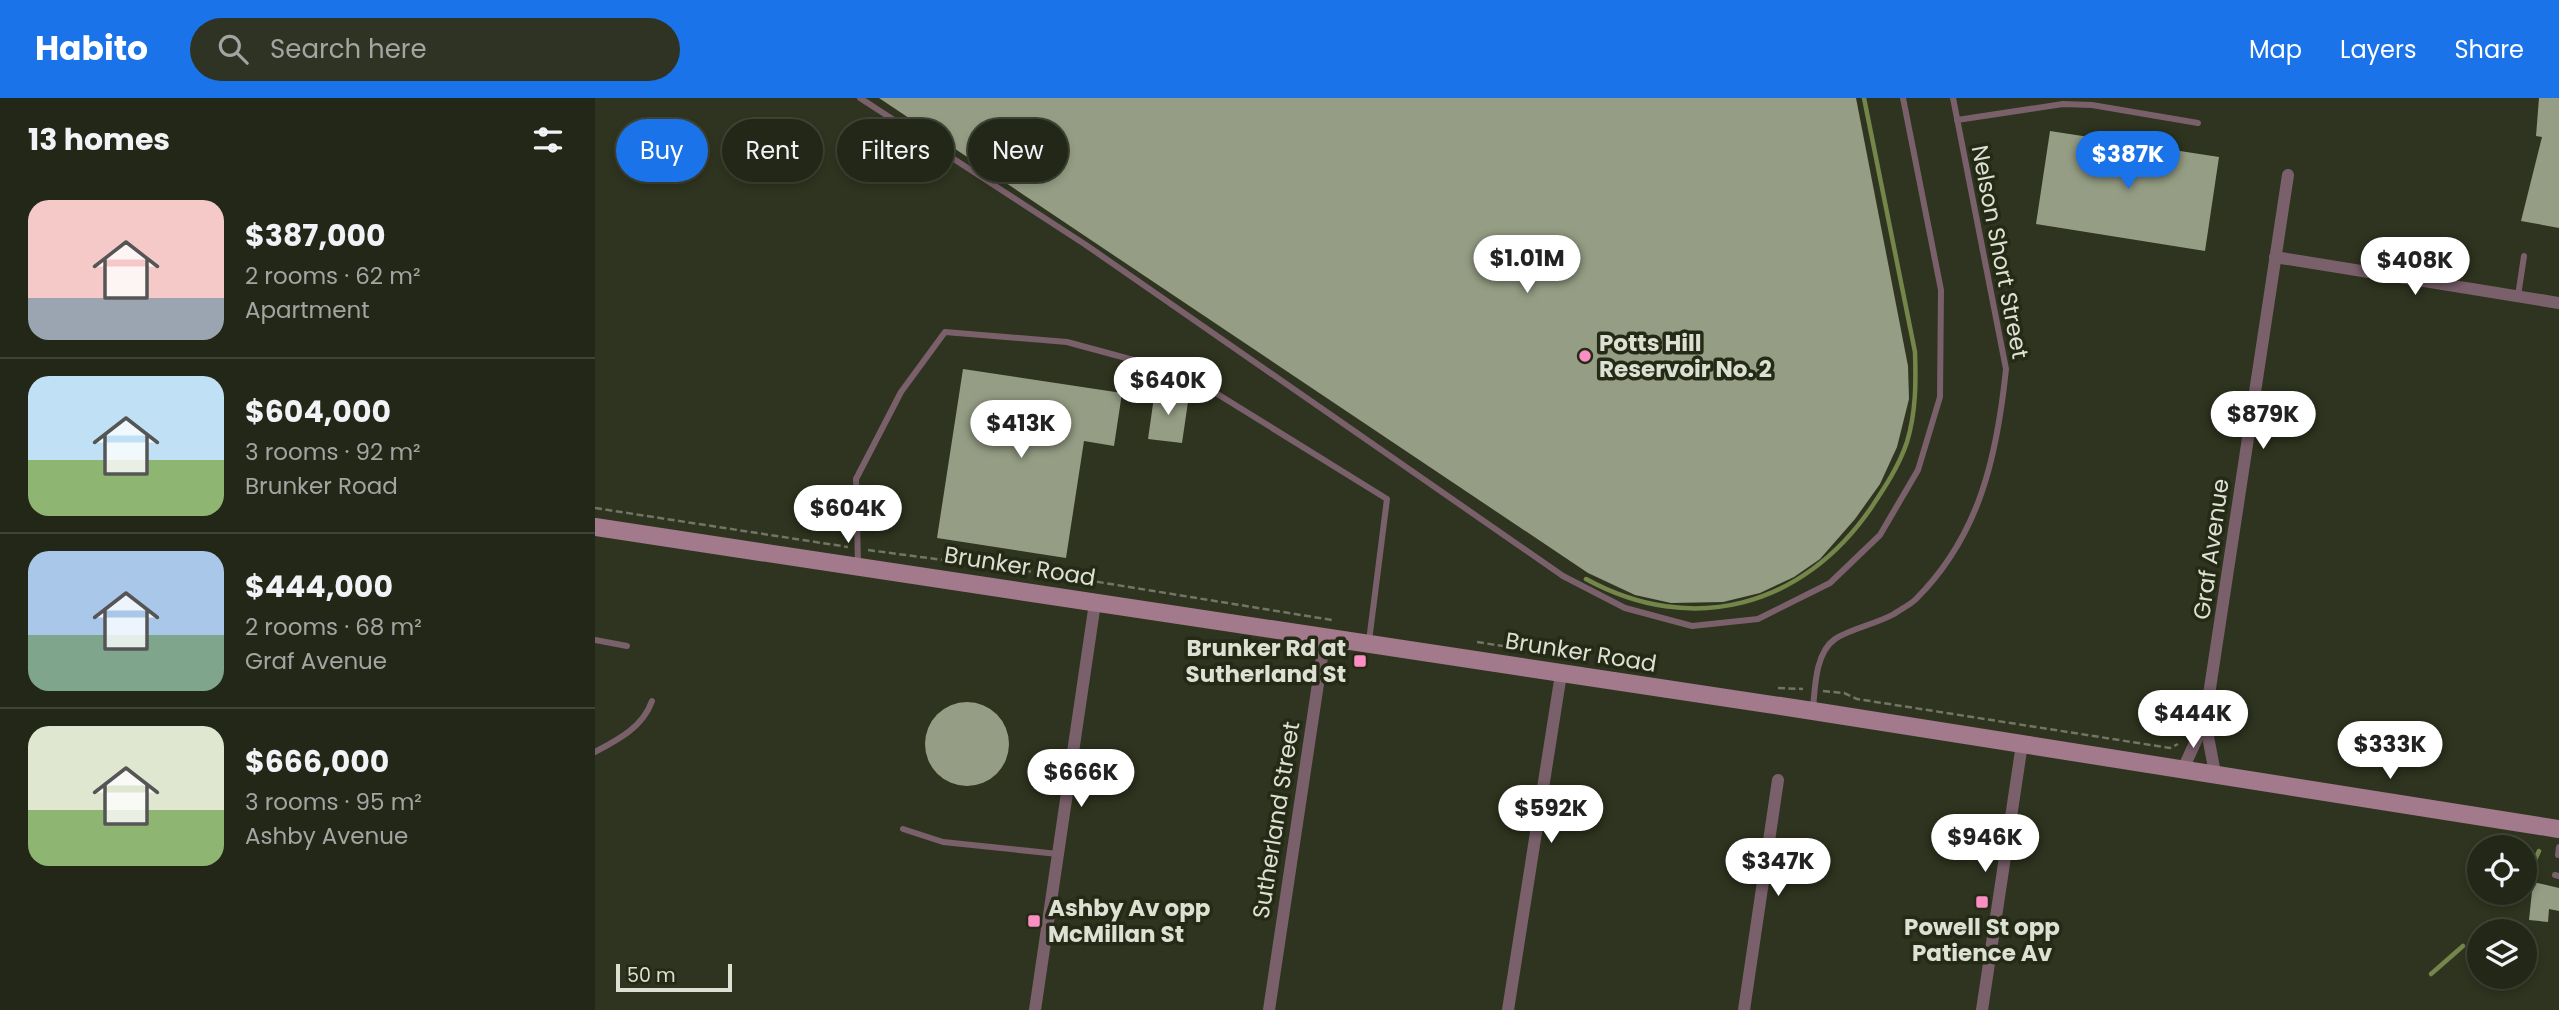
<!DOCTYPE html>
<html lang="en">
<head>
<meta charset="utf-8">
<style>
	body { margin:0; font-family:Poppins,sans-serif; background:#2e3324; color:#f1f3f6; height:100vh; display:flex; flex-direction:column; font-size:26px; white-space:nowrap }
	* { box-sizing:border-box; margin:0 }
	p { font-size:23px; color:#a2a5a1 }
	.icon { flex:none; width:38px; height:38px; fill:none; stroke:currentColor; stroke-width:2; stroke-linecap:round; stroke-linejoin:round }
	.map { position:relative; flex:1; overflow:hidden }
	.panel { display:flex; flex-direction:column; background:#222717; width:595px }
	.panel>* { flex:none }
	.banner { position:absolute; left:21px; top:21px; width:665px; height:63px; display:flex; gap:14px }
	.tools { position:absolute; left:1872px; top:737px; display:grid; gap:14px }
	.tools a { display:grid; place-items:center; width:70px; height:70px; border-radius:50%; background:#222717; box-shadow:0 4px 10px #0003,0 0 0 2px #3f4436; font-size:35px }
	.scale { position:absolute; left:21px; bottom:18px; width:116px; box-sizing:border-box; padding-left:7px; border:4px solid #dde1d4; border-top:0; font-size:19px; line-height:24px; white-space:nowrap; color:#dde1d4; -webkit-text-stroke:5px #242a15; paint-order:stroke }
	.price { position:absolute; translate:-50% -60px; padding:0 16px; border-radius:24px; background:#fff; color:#222; font-size:23px; line-height:46px; filter:drop-shadow(0 2px 4px #0008) }
	.price::after { content:''; position:absolute; left:50%; top:42px; width:21px; height:16px; margin-left:-10px; background:inherit; clip-path:polygon(0 0,100% 0,50% 100%) }
	.price.current { background:#1a73e8; color:#fff }
	ul { padding:0; list-style:none }
	li { display:flex; align-items:center; gap:21px; height:175px; padding:0 28px }
	li+li { border-top:2px solid #3f4436 }
	li span { display:grid; place-items:center; flex:none; width:196px; height:140px; border-radius:21px; color:#555 }
	li>.icon { margin-inline-start:auto }
	span .icon { width:84px; height:84px; fill:#fffc; stroke-width:1 }
	li b { font-size:30px }
	h2 { display:flex; justify-content:space-between; align-items:center; height:84px; padding:0 28px; font-size:30px }
	.chip { padding:0 24px; border-radius:32px; background:#222717; box-shadow:0 4px 10px #0003,0 0 0 2px #3f4436; font-size:24px; line-height:63px }
	.chip.current { background:#1a73e8; color:#fff }
	header { display:flex; align-items:center; gap:42px; box-sizing:border-box; height:98px; padding:0 35px; background:#1a73e8; color:#fff }
	header strong { font-size:33px }
	nav { display:flex; gap:38px; margin-inline-start:auto; font-size:24px }
	.search { width:490px; height:63px; background:#2e3324; display:flex; align-items:center; gap:18px; box-sizing:border-box; padding:0 24px; border-radius:38px; color:#a2a5a1; font-size:26px }
	main { display:flex; flex:1; min-height:0 }
	.map>svg:first-child { display:block }
</style>
</head>
<body>
<header>
<strong>Habito</strong>
<div class="search"><svg class="icon" aria-label="search" viewBox="0 0 24 24"><circle cx="10" cy="10" r="6"/><path d="M15 15l6 6"/></svg>Search here</div>
<nav><a>Map</a><a>Layers</a><a>Share</a></nav>
</header>
<main>
<section class="panel">
<h2>13 homes<svg class="icon" aria-label="filters" viewBox="0 0 24 24"><path d="M4 7h16M4 17h16"/><circle cx="9" cy="7" r="2"/><circle cx="15" cy="17" r="2"/></svg></h2>
<ul>
<li><span style="background:linear-gradient(#f6c9c9 70%,#9aa5b1 0)"><svg class="icon" aria-label="home" viewBox="0 0 24 24"><path d="M3 11l9-7 9 7M6 9v11h12V9"/></svg></span><div><b>$387,000</b><p>2 rooms · 62 m²</p><p>Apartment</p></div></li>
<li><span style="background:linear-gradient(#bfe0f5 60%,#8fb573 0)"><svg class="icon" aria-label="home" viewBox="0 0 24 24"><path d="M3 11l9-7 9 7M6 9v11h12V9"/></svg></span><div><b>$604,000</b><p>3 rooms · 92 m²</p><p>Brunker Road</p></div></li>
<li><span style="background:linear-gradient(#a9c7e8 60%,#7fa58c 0)"><svg class="icon" aria-label="home" viewBox="0 0 24 24"><path d="M3 11l9-7 9 7M6 9v11h12V9"/></svg></span><div><b>$444,000</b><p>2 rooms · 68 m²</p><p>Graf Avenue</p></div></li>
<li><span style="background:linear-gradient(#dfe7d0 60%,#8fb573 0)"><svg class="icon" aria-label="home" viewBox="0 0 24 24"><path d="M3 11l9-7 9 7M6 9v11h12V9"/></svg></span><div><b>$666,000</b><p>3 rooms · 95 m²</p><p>Ashby Avenue</p></div></li>
</ul>
</section>
<div class="map">
<svg width="1964" height="912" viewBox="0 0 1964 912">
	<rect width="100%" height="100%" fill="#2e341f"/>
	<g fill="none" stroke-linecap="round" stroke-linejoin="round">
		<g stroke="#75864b" stroke-width="4.5">
			<path d="M991 481C1097 539 1208 509 1276 410 1290 389 1304 368 1312 344 1321 314 1321 285 1320 254L1269 0"/>
			<path d="M1934 775 1944 753"/>
			<path d="M1836 876 1868 848"/>
		</g>
	</g>
	<g fill="#959d84">
		<path d="M284 0H1261L1313 268 1314 301 1302 349 1285 386 1260 421 1225 461 1199 479 1165 495 1128 504 1076 505 1040 497 993 475Z"/>
		<path d="M1944 0H1964V130L1926 123 1947 39 1941 38Z"/>
		<path d="M1455 33 1624 59 1610 153 1441 126Z"/>
		<path d="M368 271 527 295 519 348 489 343 471 460 342 440Z"/>
		<path d="M560 292 594 297 587 345 553 341Z"/>
		<circle cx="372" cy="646" r="42"/>
		<path d="M1938 784 1964 790V813L1954 811 1953 824 1934 822Z"/>
	</g>
	<g fill="none" stroke-linecap="round" stroke-linejoin="round">
		<g stroke="#717664" stroke-width="2.5" stroke-dasharray="7 3.5" stroke-linecap="butt">
			<path d="M0 410 253 449"/>
			<path d="M273 452 454 476 737 522"/>
			<path d="M882 544 959 556"/>
			<path d="M1183 590 1208 591"/>
			<path d="M1228 593 1249 595 1262 601 1575 650 1583 646"/>
		</g>
		<g stroke="#7a606b" stroke-width="6">
			<path d="M265 0 491 147 968 478 1030 510 1097 528 1163 521 1235 485 1285 437 1323 372 1345 299 1346 192 1308 0"/>
			<path d="M1362 22 1468 6 1497 7 1603 25"/>
			<path d="M1923 198 1929 158"/>
			<path d="M263 466 261 381 306 294 350 234 472 244 590 276 792 401 774 543"/>
			<path d="M0 542 32 548"/>
			<path d="M1218 611C1220 590 1220 555 1240 541 1255 531 1281 526 1299 516 1306 511 1315 507 1321 501 1385 437 1402 358 1411 271L1358 0"/>
			<path d="M0 654C23 642 48 629 57 603"/>
			<path d="M308 731 348 744 463 756"/>
			<path d="M1963 757 1964 749"/>
			<path d="M1960 777 1964 778"/>
		</g>
		<g stroke="#7a606b" stroke-width="12">
			<path d="M1680 159 1964 205"/>
			<path d="M1610 623 1620 675"/>
			<path d="M1588 671 1610 623 1693 77"/>
			<path d="M440 912 500 505"/>
			<path d="M674 912 730 539"/>
			<path d="M913 912 966 576"/>
			<path d="M1149 912 1183 682"/>
			<path d="M1387 912 1427 646"/>
		</g>
		<path stroke="#a3798c" stroke-width="18" d="M0 429 1218 613 1964 731"/>
	</g>
	<g fill="#fb8fc3" stroke="#242a15" stroke-width="2.5">
		<circle cx="990" cy="258" r="7"/>
		<rect x="758" y="556" width="14" height="14" rx="3.5"/>
		<rect x="1380" y="797" width="14" height="14" rx="3.5"/>
		<rect x="432" y="816" width="14" height="14" rx="3.5"/>
	</g>
	<g text-anchor="middle" stroke-width="7" stroke-linejoin="round" paint-order="stroke">
		<g font-size="23" fill="#dde1d4" stroke="#242a15">
			<text transform="translate(1405 154) rotate(79)" y="8">Nelson Short Street</text>
			<text transform="translate(1616 451) rotate(-82)" y="8">Graf Avenue</text>
			<text transform="translate(425 468) rotate(9)" y="8">Brunker Road</text>
			<text transform="translate(986 554) rotate(9)" y="8">Brunker Road</text>
			<text transform="translate(681 722) rotate(-81)" y="8">Sutherland Street</text>
		</g>
		<g font-size="23" font-weight="bold" fill="#dde1d4" stroke="#242a15" text-anchor="start">
			<text x="1004" y="253">Potts Hill<tspan x="1004" dy="26">Reservoir No. 2</tspan></text>
			<text x="751" y="558" text-anchor="end">Brunker Rd at<tspan x="751" dy="26">Sutherland St</tspan></text>
			<text x="453" y="818">Ashby Av opp<tspan x="453" dy="26">McMillan St</tspan></text>
			<text x="1387" y="837" text-anchor="middle">Powell St opp<tspan x="1387" dy="26">Patience Av</tspan></text>
		</g>
	</g>
</svg>
<div class="tools">
<a><svg class="icon" aria-label="locate" viewBox="0 0 24 24"><circle cx="12" cy="12" r="6"/><path d="M12 2v4M12 18v4M2 12h4M18 12h4"/></svg></a>
<a><svg class="icon" aria-label="layers" viewBox="0 0 24 24"><path d="M12 4l9 5-9 5-9-5zM3 14l9 5 9-5"/></svg></a>
</div>
<div class="scale">50 m</div>
<b class="price current" style="left:1533px;top:93px">$387K</b>
<b class="price" style="left:932px;top:197px">$1.01M</b>
<b class="price" style="left:1820px;top:199px">$408K</b>
<b class="price" style="left:573px;top:319px">$640K</b>
<b class="price" style="left:1668px;top:353px">$879K</b>
<b class="price" style="left:426px;top:362px">$413K</b>
<b class="price" style="left:253px;top:447px">$604K</b>
<b class="price" style="left:1598px;top:652px">$444K</b>
<b class="price" style="left:1795px;top:683px">$333K</b>
<b class="price" style="left:486px;top:711px">$666K</b>
<b class="price" style="left:956px;top:747px">$592K</b>
<b class="price" style="left:1390px;top:776px">$946K</b>
<b class="price" style="left:1183px;top:800px">$347K</b>
<div class="banner">
<a class="chip current">Buy</a>
<a class="chip">Rent</a>
<a class="chip">Filters</a>
<a class="chip">New</a>
</div>
</div>
</main>
</body>
</html>
